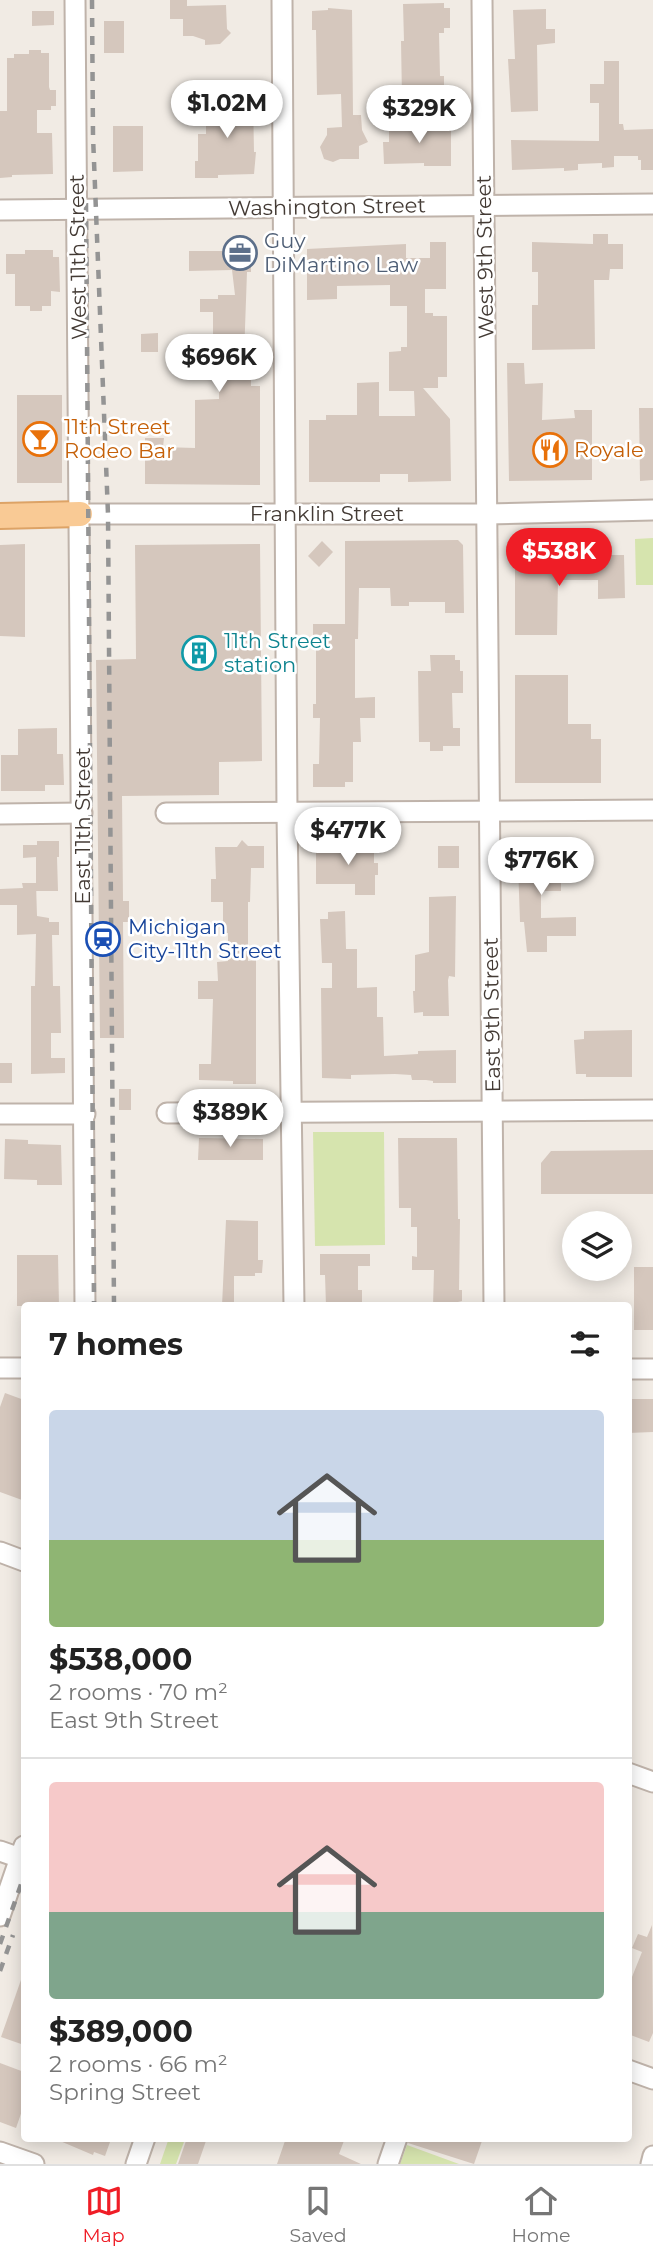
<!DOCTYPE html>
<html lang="en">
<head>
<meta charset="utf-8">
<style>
	body { margin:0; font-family:Montserrat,sans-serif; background:#f2f2f2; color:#222; height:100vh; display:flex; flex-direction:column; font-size:26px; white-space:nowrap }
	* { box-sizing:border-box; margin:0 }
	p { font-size:23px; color:#767676 }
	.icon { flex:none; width:38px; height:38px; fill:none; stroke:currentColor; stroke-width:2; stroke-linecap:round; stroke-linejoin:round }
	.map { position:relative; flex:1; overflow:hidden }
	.details { position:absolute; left:21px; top:1302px; width:611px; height:840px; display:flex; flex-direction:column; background:#fff; border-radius:7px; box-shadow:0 4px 18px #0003 }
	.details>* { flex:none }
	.buttons { position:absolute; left:562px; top:1211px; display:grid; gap:14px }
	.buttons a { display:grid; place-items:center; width:70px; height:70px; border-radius:50%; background:#fff; box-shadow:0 4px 18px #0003; font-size:35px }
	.price { position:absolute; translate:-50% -60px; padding:0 16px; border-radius:24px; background:#fff; color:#222; font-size:23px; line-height:46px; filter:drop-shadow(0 2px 4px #0008) }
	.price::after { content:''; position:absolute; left:50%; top:42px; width:21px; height:16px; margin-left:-10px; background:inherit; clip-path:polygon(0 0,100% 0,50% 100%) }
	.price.current { background:#ef1d26; color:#fff }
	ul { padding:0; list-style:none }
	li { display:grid; align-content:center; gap:14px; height:371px; padding:0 28px }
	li+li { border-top:2px solid #e0e0e0 }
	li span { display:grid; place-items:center; height:217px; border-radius:7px; color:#555 }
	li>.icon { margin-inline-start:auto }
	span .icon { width:126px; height:126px; fill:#fffc; stroke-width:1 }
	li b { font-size:30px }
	h2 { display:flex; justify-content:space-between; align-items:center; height:84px; padding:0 28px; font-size:30px }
	.tab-bar { display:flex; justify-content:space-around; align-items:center; height:98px; border-top:2px solid #e0e0e0; background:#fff; font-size:19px; color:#767676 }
	.tab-bar a { display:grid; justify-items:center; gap:4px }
	.tab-bar .current { color:#ef1d26 }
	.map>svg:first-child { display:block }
</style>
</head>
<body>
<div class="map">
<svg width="653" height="2164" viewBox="0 0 653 2164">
	<rect width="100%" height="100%" fill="#f1ebe4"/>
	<g fill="#d6e4ae">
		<path d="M653 538V585H636L635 539Z"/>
		<path d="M313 1132H384L385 1245 315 1246Z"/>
		<path d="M169 2138 185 2139 176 2164H160Z"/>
		<path d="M407 2145 459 2164H400Z"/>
	</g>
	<g fill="#d5c7bd">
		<path d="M170 0H187V6L226 5 227 29 231 33 220 44 205 45V40L193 36H183V19H170Z"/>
		<path d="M444 3V8H450V28H444V33H439L440 76H444V94H433V98H402L401 41H404L403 4Z"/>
		<path d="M328 8 352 10 353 115H361L362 130 368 142 359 146V159H340L333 162 324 159 320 147 327 135V128L342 127 341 94 317 95 316 30H312V11L328 10Z"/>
		<path d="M546 9V29H555V43L537 45 538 111 511 112 508 59H515L513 10Z"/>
		<path d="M32 11H54V25L32 26Z"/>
		<rect x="104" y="21" width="20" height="32"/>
		<path d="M29 50H41V53H49V87L50 90H56V106H51V110H37V133H52L53 174 12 175V177L0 178V111H7V58H14V54H29Z"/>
		<path d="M604 61H619V124H623L624 130 653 129V170H641V160H638V156H614V167L602 168V163L578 164V170L564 171V168L512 170 511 140 599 141V103H590V84H604Z"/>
		<path d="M253 100 254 152H256L254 174 218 175V178H195V161H198V134H206V101Z"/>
		<path d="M408 122V126L451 125V166H424V163L384 164 383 142H389V131L396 130V123Z"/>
		<path d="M113 126H143V171L113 172Z"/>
		<path d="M593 234H608V244H623V269H610L609 280H594L595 349 532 350V305H538V272H532V242L593 244Z"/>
		<path d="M232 238H251V272H247L244 356H251V386H260V485L145 484V438H164L163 447 195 448V400L219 399V375H210V356H213V312H200V299H218V295H235L232 270 189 271V251H232Z"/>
		<path d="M430 242H446V289H425V313H433V316H447V377H438V388H423L450 419 451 481 408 482V474H380V482H309V420H326V415H357V383L379 382V416H415L414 391H389V352L401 351V347H407V306H390V285L337 286V299L307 300V249L406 244V258H430Z"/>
		<path d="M25 250H53V257H59L60 292 51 291V306H42V311H30V306H15V274H6V254H25Z"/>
		<path d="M158 333V352H141V334Z"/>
		<path d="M507 363H524L525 384 543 383 542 420 575 418 574 410H592V480L509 481Z"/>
		<rect x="17" y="395" width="45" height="88"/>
		<path d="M639 408H653V480L640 481Z"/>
		<path d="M458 540 463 545 464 613H445V602H409V606H391L390 588H359L358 639H355V698L375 697V718H360L361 742H353V782H345V787H313V764H319L320 718H313V704H316V644H313V624H345V541Z"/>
		<path d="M322 541 333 552 319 567 308 556Z"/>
		<path d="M25 544V637L0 636V545Z"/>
		<path d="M260 544 262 761 219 762V795L122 796 123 901H129V922H123L124 1038H100L96 660 136 659 135 545Z"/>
		<path d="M597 555H624L625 598 598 599V580H558L557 635H515V559L597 560Z"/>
		<path d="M430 655H455V660H460V671H463V693H452L453 728H460V746H443V751H430V742H419L418 671H431Z"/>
		<path d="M515 675H568V724H591V739H601V783H515Z"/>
		<path d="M57 728V754H63L64 785H45V791H1V755H18V729Z"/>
		<path d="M242 840 248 846H264V868H251L250 902H248V961L256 960V1084H233V1081L199 1080V1064H211L213 999H198V981H218L217 962 228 961V933H223V902H211V879H216L215 847H237Z"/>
		<path d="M37 841H59V857H57L58 891H36V857L23 858V845H37Z"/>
		<path d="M374 844V863H378V875H375V895H355V884H316V850H319V847Z"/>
		<path d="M543 844H560L561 861H564V874H561V891H541V918L576 917V936H547V952H527L524 922H520L518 864H520V852H543Z"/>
		<rect x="438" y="846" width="21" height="22"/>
		<path d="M22 883H36L37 916 49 918V922H59V935H52L53 986H60L61 1033H51V1058H65V1073L31 1074V986H35L36 934 17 935V905H0V889L23 888Z"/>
		<path d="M456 896 455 977 449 976 448 980 449 1016H423V1012L414 1013 413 991H415V955L429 952V897Z"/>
		<path d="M345 911 346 949H357V988L377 987V1017H383L384 1056 418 1054V1051L456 1050V1083H433V1081L426 1080H412L411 1075 395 1074 351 1075V1079L322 1078 321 988H332V963H322L320 919H328V912Z"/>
		<path d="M632 1030V1077H586V1074H576L574 1040 584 1039V1031Z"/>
		<rect x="0" y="1063" width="12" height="20"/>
		<rect x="119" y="1089" width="12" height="21"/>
		<path d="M199 1138 263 1139V1160H198Z"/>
		<path d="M398 1138H457L458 1219H460L459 1290H462V1301L458 1302V1306H433L434 1270H412V1256L417 1257V1227H411V1208H399Z"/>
		<path d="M5 1139 28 1140V1144L61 1145 62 1185H37V1180L4 1179Z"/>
		<path d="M653 1150V1194H541V1163L551 1151Z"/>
		<path d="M226 1220 258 1221V1260H263L262 1273H255V1276H234V1306H222Z"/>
		<path d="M320 1254H370V1266H358V1290H362V1306H326L325 1275H320Z"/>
		<path d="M17 1255H58L59 1306H17Z"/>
		<rect x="634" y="1267" width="19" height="63"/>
		<path d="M5 1393 24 1400V1492L22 1500 0 1492V1407Z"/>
		<path d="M628 1399H653V1432L628 1433Z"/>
		<path d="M652 1925 653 2033 649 2042 628 2034V1987L642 1952 632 1948 638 1934 647 1937Z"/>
		<path d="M22 1977H24V2045L1 2037Z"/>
		<path d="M0 2063 24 2072V2105L16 2128 0 2122Z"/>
		<path d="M53 2138H101L110 2142 105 2156 94 2152 93 2155Z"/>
		<path d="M187 2138H207L198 2164H178Z"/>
		<path d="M286 2138H345L339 2154 361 2164H277Z"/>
		<path d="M409 2138H483L474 2164 408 2143Z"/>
	</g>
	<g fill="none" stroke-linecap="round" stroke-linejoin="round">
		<g stroke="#bfb3aa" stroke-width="23">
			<g id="minor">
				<path d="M75 0 85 1306"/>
				<path d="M282 0 287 813 294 1306"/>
				<path d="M482 0 494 1306"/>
				<path d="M0 210 653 204"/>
				<path d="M80 514H488L653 510"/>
				<path d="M166 813 653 810"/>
				<path d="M0 814 82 813"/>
				<path d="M167 1113 653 1110"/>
				<path d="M0 1114H85"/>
				<path d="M0 1368H24"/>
				<path d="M628 1369H653"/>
				<path d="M0 1552 24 1561"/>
				<path d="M628 1773 653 1782"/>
				<path d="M0 1851 20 1858"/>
				<path d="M0 1916 24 1846"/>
				<path d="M628 2070 653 2079"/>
				<path d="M0 2152 34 2164"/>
				<path d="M136 2164 145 2138"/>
				<path d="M388 2164 397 2138"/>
				<path d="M651 2164 653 2156"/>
			</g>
		</g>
		<g stroke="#dda366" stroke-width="28">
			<path id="major" d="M0 516 80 514"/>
		</g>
		<use href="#minor" stroke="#fff" stroke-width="19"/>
		<use href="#major" stroke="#f9ca95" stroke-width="24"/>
		<g stroke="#949494" stroke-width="4.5" stroke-dasharray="9 9" stroke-linecap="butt">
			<path d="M92 0 93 136 108 514 114 1306"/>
			<path d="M86 203 94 1306"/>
			<path d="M0 1944 24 1876"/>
			<path d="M0 1971 13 1935"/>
		</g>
	</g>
	<defs>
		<g id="office-ring" transform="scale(1.75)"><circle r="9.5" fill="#fff" stroke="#5c6f8a" stroke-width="1.5"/><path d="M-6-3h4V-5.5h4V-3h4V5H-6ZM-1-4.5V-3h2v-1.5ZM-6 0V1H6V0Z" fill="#5c6f8a"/></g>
		<g id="bar-ring" transform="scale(1.75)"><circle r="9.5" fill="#fff" stroke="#e8710a" stroke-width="1.5"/><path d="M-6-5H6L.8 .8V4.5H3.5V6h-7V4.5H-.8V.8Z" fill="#e8710a"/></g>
		<g id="restaurant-ring" transform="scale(1.75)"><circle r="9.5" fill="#fff" stroke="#e8710a" stroke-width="1.5"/><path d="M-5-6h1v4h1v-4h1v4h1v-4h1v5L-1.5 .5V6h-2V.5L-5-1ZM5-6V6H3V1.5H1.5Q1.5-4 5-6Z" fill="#e8710a"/></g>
		<g id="building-ring" transform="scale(1.75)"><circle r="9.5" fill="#fff" stroke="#0f9aa8" stroke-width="1.5"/><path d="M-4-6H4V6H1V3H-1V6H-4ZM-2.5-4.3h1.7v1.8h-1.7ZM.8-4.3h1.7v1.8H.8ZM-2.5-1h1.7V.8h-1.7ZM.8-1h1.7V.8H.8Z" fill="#0f9aa8"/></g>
		<g id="station-ring" transform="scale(1.75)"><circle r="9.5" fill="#fff" stroke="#1a4fb4" stroke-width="1.5"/><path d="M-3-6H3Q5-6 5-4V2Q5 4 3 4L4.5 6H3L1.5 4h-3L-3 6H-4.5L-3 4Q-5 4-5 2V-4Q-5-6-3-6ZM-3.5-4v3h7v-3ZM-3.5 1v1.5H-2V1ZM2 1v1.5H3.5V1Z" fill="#1a4fb4"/></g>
	</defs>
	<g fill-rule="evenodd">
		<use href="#office-ring" x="240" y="253"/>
		<use href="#bar-ring" x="40" y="439"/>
		<use href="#restaurant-ring" x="550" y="450"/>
		<use href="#building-ring" x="199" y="653"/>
		<use href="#station-ring" x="103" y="939"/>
	</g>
	<g text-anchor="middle" stroke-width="5" stroke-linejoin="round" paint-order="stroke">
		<g font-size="21" fill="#433a34" stroke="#fff">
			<text transform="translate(327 207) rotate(-1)" y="7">Washington Street</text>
			<text transform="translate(78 257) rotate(-91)" y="7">West 11th Street</text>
			<text transform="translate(485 257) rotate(-91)" y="7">West 9th Street</text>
			<text x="327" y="521">Franklin Street</text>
			<text transform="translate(83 826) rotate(-90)" y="7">East 11th Street</text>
			<text transform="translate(492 1015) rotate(-91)" y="7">East 9th Street</text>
		</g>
		<g font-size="21" fill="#4e5e75" stroke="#fff" text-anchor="start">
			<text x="264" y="248">Guy<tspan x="264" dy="24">DiMartino Law</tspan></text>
		</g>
		<g font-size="21" fill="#c56008" stroke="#fff" text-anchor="start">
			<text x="64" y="434">11th Street<tspan x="64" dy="24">Rodeo Bar</tspan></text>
			<text x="574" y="457">Royale</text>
		</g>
		<g font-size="21" fill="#0d838f" stroke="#fff" text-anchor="start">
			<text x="224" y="648">11th Street<tspan x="224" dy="24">station</tspan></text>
		</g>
		<g font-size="21" fill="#164399" stroke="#fff" text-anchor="start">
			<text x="128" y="934">Michigan<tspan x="128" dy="24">City-11th Street</tspan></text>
		</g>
	</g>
</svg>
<div class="buttons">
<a><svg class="icon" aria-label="layers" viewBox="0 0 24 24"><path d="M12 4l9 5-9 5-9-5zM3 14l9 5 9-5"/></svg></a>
</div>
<b class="price" style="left:227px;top:140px">$1.02M</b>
<b class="price" style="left:419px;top:145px">$329K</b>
<b class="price" style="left:219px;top:394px">$696K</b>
<b class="price current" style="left:559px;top:588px">$538K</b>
<b class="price" style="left:348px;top:867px">$477K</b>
<b class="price" style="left:541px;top:897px">$776K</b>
<b class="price" style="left:230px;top:1149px">$389K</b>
<section class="details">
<h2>7 homes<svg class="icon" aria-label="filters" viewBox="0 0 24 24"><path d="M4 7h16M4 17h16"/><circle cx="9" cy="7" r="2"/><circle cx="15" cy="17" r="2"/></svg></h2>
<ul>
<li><span style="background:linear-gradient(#c9d6e8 60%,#8fb573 0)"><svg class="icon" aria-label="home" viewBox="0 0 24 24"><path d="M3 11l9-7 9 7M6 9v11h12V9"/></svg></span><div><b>$538,000</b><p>2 rooms · 70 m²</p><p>East 9th Street</p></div></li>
<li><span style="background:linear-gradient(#f6c9c9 60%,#7fa58c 0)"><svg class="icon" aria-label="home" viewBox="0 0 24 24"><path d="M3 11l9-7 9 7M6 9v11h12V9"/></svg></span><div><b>$389,000</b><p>2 rooms · 66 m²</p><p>Spring Street</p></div></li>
</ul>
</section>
</div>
<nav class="tab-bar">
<a class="current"><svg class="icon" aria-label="map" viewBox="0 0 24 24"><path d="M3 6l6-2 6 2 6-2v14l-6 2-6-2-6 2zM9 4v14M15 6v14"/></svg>Map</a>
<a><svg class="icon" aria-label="saved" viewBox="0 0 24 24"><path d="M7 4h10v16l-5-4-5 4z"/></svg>Saved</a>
<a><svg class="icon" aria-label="home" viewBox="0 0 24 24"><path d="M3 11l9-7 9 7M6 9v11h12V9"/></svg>Home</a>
</nav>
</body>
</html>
